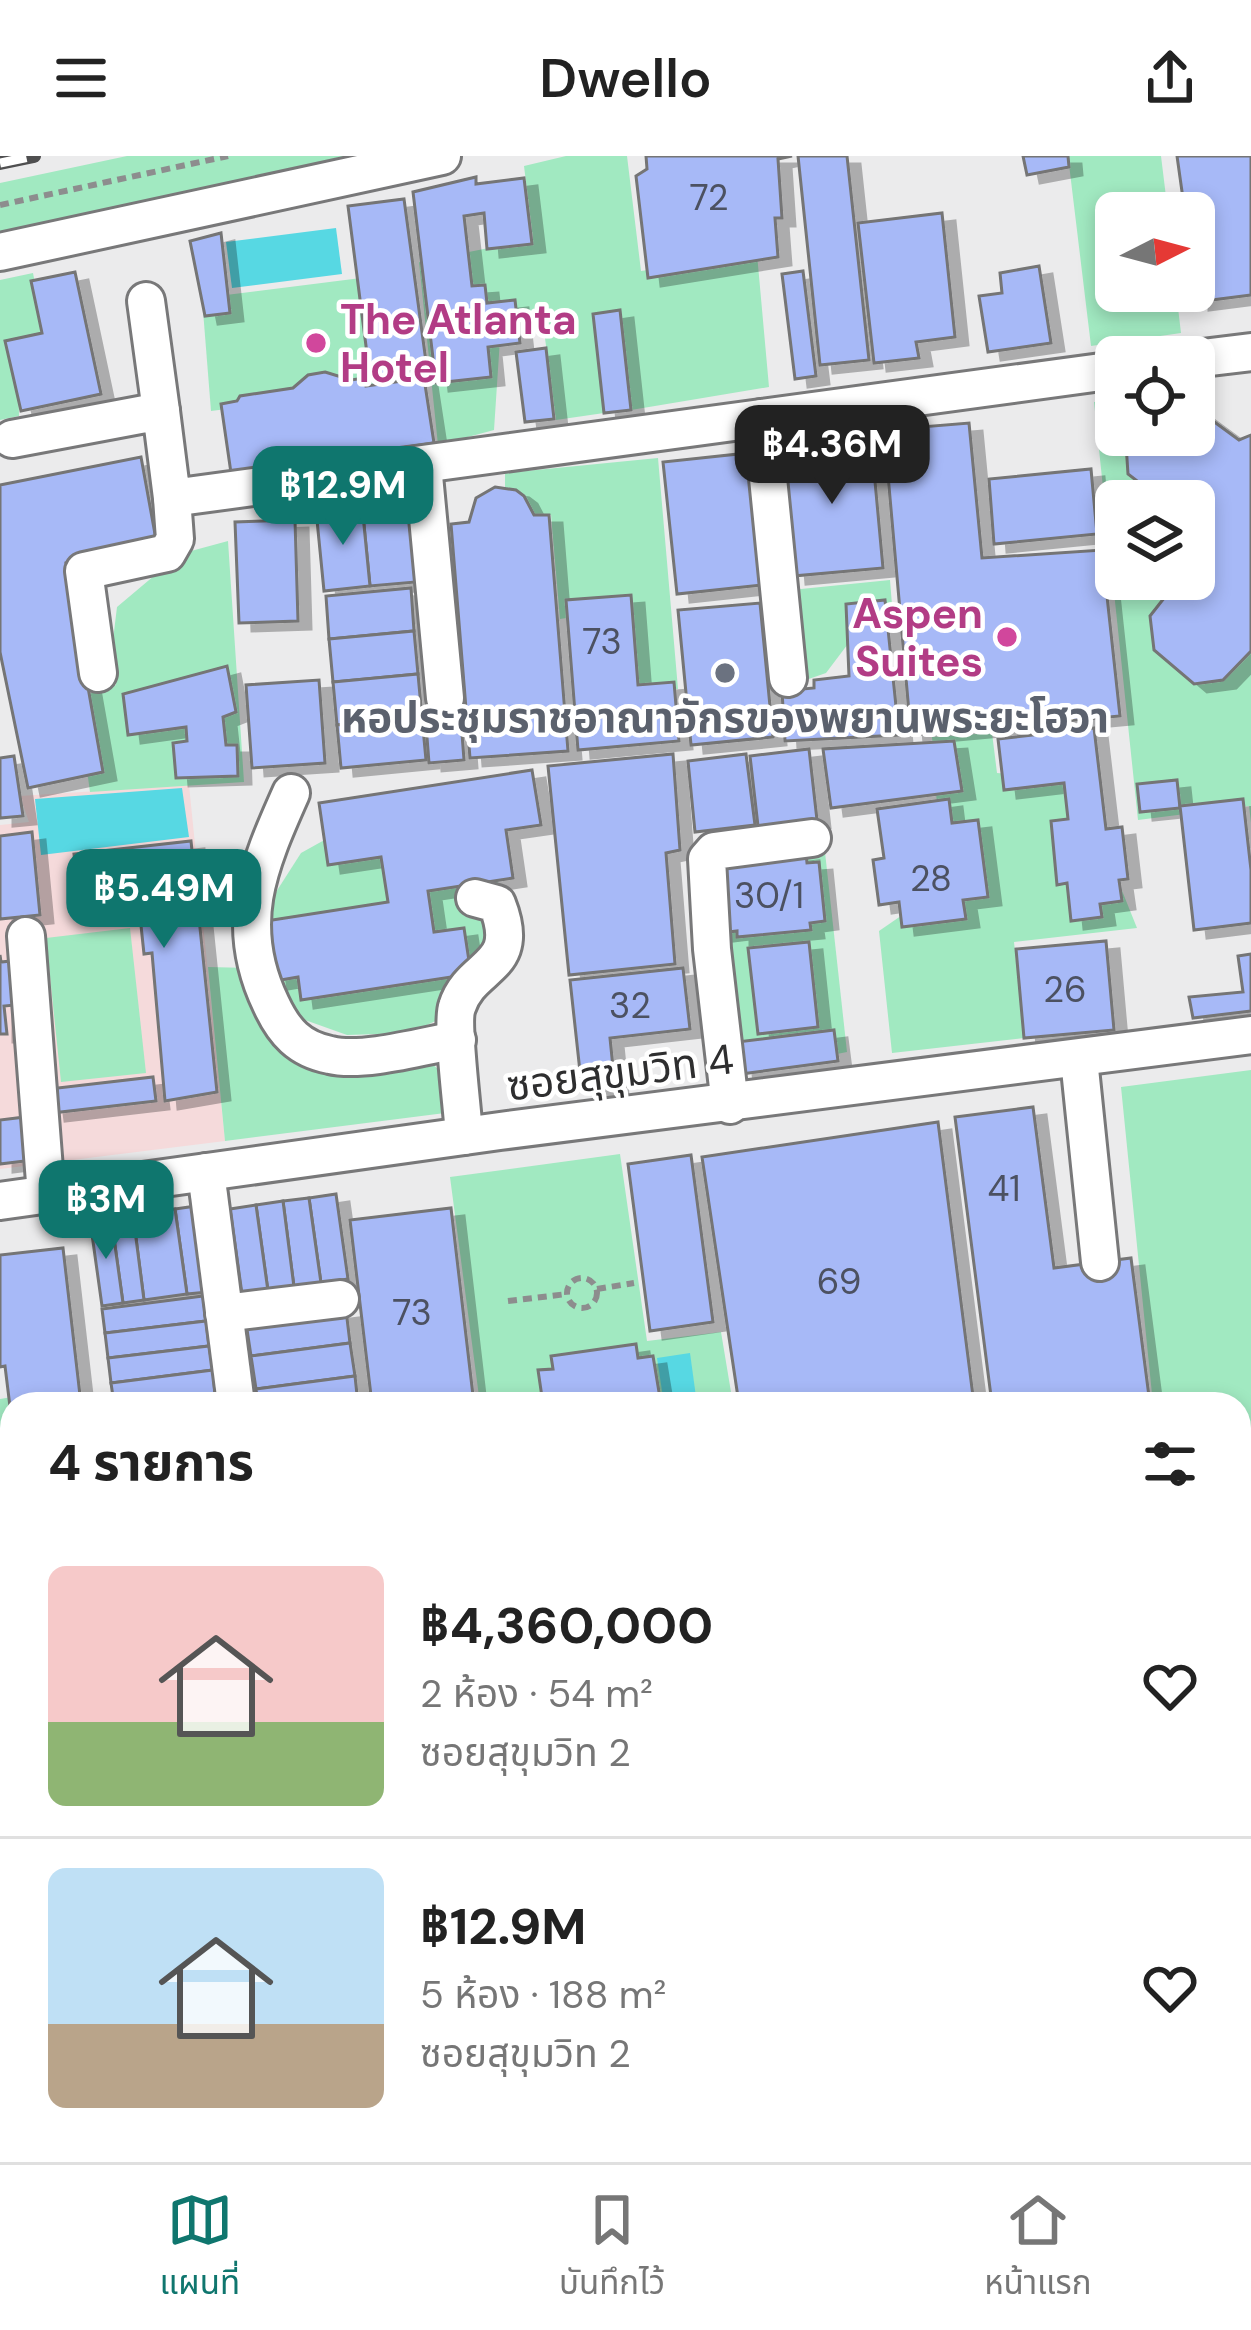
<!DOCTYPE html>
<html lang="th">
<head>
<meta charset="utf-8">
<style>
	body { margin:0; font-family:"DM Sans","Noto Sans Thai",sans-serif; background:#f6f6f6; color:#222; height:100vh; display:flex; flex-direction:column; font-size:45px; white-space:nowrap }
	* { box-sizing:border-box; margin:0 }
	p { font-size:39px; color:#767676 }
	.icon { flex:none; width:66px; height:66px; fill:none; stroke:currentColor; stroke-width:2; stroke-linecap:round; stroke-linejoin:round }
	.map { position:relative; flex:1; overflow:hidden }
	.details { position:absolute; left:0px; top:1236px; width:1251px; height:771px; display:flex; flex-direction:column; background:#fff; border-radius:36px 36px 0 0; box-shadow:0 6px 18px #0003 }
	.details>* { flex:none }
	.needle { width:78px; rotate:84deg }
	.fabs { position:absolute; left:1095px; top:36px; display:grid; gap:24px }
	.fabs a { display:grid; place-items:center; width:120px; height:120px; border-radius:18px; background:#fff; box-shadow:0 6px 18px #0003; font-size:60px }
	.price { position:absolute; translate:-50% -102px; padding:0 27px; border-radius:24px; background:#0f766e; color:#fff; font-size:39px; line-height:78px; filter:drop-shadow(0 3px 6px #0008) }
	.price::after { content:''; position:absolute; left:50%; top:72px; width:36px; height:27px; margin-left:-18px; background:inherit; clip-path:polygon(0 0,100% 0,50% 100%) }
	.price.active { background:#222; color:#fff }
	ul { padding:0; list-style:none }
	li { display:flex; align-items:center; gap:36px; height:300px; padding:0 48px }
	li+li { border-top:3px solid #e0e0e0 }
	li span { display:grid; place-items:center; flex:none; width:336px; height:240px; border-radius:18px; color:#555 }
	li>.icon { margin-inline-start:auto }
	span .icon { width:144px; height:144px; fill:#fffc; stroke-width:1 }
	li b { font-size:51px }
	h2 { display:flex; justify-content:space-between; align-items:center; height:144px; padding:0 48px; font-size:51px }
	header { display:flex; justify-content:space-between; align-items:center; height:156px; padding:0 48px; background:#fff; font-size:54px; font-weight:600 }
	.tabs { display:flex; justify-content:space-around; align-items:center; height:168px; border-top:3px solid #e0e0e0; background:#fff; font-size:33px; color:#767676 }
	.tabs a { display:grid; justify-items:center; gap:6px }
	.tabs .active { color:#0f766e }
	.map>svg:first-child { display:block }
</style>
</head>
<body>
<header><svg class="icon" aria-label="menu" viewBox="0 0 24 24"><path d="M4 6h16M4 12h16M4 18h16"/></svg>Dwello<svg class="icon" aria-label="share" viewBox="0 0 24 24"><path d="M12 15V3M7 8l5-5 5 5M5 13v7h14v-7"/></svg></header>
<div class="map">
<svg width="1251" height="2006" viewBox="0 0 1251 2006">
	<defs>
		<filter id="shadow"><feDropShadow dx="13" dy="8" stdDeviation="0" flood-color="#0004"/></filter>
	</defs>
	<rect width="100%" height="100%" fill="#ebebec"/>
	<path fill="#f5dadb" d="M189 629 225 985 0 1013V669L29 666 20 640Z"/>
	<g fill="#a1e9c1">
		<path d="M127 0H373L0 80V27Z"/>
		<path d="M566 0H627L641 115 757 98 769 231 631 254 620 155 594 157 604 257 556 264 542 160 501 168 494 274 438 289 419 106 533 83 524 10Z"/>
		<path d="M1068 0H1161L1168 57H1116V135H1176L1181 177 1091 190Z"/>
		<path d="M33 117 50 208 18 213 19 260 0 264V124Z"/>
		<path d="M369 121 384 233 211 255 202 142Z"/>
		<path d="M1116 243V279H1151L1154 338 1163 345H1116V423H1179L1150 460 1154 494 1195 527 1251 495V667L1249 650 1138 664 1094 246Z"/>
		<path d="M658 302 678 533 631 537 623 453 560 463 551 359H534L524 340 505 331V317Z"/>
		<path d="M228 385 244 626 90 636 77 542 116 529 112 492 117 451 180 398Z"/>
		<path d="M890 424 892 449 869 460 826 517 800 526 791 434Z"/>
		<path d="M992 577 997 617 1078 625 1137 772 1014 786 1024 882 892 897 879 775 943 731 932 581Z"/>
		<path d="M337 677 498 724 490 786 444 861 410 877 347 879 305 864 278 837 269 747 301 697Z"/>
		<path d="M823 678 847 896 731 919 708 692Z"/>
		<path d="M130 772 146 917 61 926 46 782Z"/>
		<path d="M208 811 250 812 288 890 317 916 375 914 427 904 443 917 445 957 225 985Z"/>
		<path d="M1251 914V1282L1239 1284V1248H1153L1121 931Z"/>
		<path d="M620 998 647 1185 721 1176 733 1248H480L450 1021Z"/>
		<path d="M18 1240 12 1248V1441L0 1442V1243Z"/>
		<path d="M1251 1621V2006H802L801 1995H1239V1622Z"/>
		<path d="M12 1794V1944L0 1945V1796Z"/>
	</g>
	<g fill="#57d8e3">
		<path d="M336 72 342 118 232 132 226 86Z"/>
		<path d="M182 632 189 681 41 699 35 643Z"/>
		<path d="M690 1197 697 1248H664L657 1202Z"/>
	</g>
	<g fill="#a7b9f7" stroke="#747475" stroke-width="3" filter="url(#shadow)">
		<path d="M646 0H792L778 3 782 62H775L778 101 648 122 636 20 647 13Z"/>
		<path d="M798 0H847L869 204 820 209Z"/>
		<path d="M1023 0H1068L1069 11 1027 19Z"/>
		<path d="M1177 0H1251V139L1196 146 1194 57H1185Z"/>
		<path d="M476 21V28L524 22 532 88 487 93 484 57 464 60 472 130 485 129 487 147 515 144 520 187 488 191 491 221 436 227 413 36Z"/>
		<path d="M404 43 427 213 370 221 348 50Z"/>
		<path d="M942 57 955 181 916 186 919 202 874 207 858 67Z"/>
		<path d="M221 77 230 157 205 160 190 85Z"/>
		<path d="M1039 110 1051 187 988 196 979 140 1002 137 1000 117Z"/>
		<path d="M803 115 816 220 795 223 782 118Z"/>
		<path d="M75 116 101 238 21 255 5 185 42 177 31 125Z"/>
		<path d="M620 154 631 254 604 257 593 158Z"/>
		<path d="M546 192 554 263 525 266 516 196Z"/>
		<path d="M325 216 351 224 365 222 366 230 424 222 434 287 231 317 221 248 237 245 240 240 293 232 308 219Z"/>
		<path d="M1194 251 1239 284 1251 279V495L1223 524 1194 528 1154 494 1150 460 1179 423H1194V345H1163L1128 318 1126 288 1133 279H1194Z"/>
		<path d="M969 267 982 402 1102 394 1120 560 911 579 884 274Z"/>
		<path d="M871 282 883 412 793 420 782 290Z"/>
		<path d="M748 297 762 429 677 438 663 306Z"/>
		<path d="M141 301 157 389 66 407 103 616 28 632 0 496V329Z"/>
		<path d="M1091 313 1097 378 994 388 989 323Z"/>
		<path d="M495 331 516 334 524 340 534 359H549L568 595 470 602 451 368 469 366 476 342Z"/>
		<path d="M407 345 416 426 370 430 362 349Z"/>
		<path d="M362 349 370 430 324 435 316 354Z"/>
		<path d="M295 364 298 465 239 467 235 366Z"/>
		<path d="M411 432 414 475 329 483 326 440Z"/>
		<path d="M631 439 638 529 674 526 679 585 578 594 566 444Z"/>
		<path d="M885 444 899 579 785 585 782 535 814 532V524L849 520 846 448Z"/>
		<path d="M760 447 773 581 691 589 678 454Z"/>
		<path d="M414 475 418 518 333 526 329 483Z"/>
		<path d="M227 510 236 556 223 561 226 589H237L238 620 176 622 173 587 187 585 186 571 128 579 123 538Z"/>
		<path d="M418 518 422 561 337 569 333 526Z"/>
		<path d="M319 524 325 607 252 612 246 529Z"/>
		<path d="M460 552 464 604 429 607 425 556Z"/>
		<path d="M422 561 426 604 341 612 337 569Z"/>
		<path d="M1094 572 1106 673 1122 671 1128 723 1119 724 1122 745 1100 748 1102 761 1071 765 1067 727 1057 729 1051 665 1068 663 1064 627 1004 634 998 583Z"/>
		<path d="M954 585 962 635 831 652 823 593Z"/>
		<path d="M809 593 817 664 758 670 750 600Z"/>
		<path d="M673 598 680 694 666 697 675 808 569 819 548 610Z"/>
		<path d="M746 598 755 669 695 676 688 605Z"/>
		<path d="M14 600 23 660 0 662V602Z"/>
		<path d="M532 614 541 669 506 674 513 722 428 735 434 776 464 772 471 818 301 844 298 821 275 825 266 765 388 746 381 701 328 709 319 647Z"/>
		<path d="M1177 624 1180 652 1140 656 1137 628Z"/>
		<path d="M949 643 952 667 978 664 988 741 963 744 966 763 902 771 899 746 879 749 873 704 884 702 877 653Z"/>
		<path d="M1243 643 1251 714V767L1194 774 1180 650Z"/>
		<path d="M32 676 40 759 0 763V680Z"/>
		<path d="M191 685 217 936 165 945 152 797 144 798 138 741 80 747 74 698Z"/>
		<path d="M806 697 807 707 819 706 825 765 810 767 811 774 737 781V775L720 777 713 712 731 711 730 705Z"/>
		<path d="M1106 785 1114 874 1024 882 1016 793Z"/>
		<path d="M809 786 818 871 758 878 748 792Z"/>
		<path d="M1251 798V855L1193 862 1189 841 1243 836 1238 800Z"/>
		<path d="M0 799 1 806 11 805 15 849 4 850 7 878H0Z"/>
		<path d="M683 812 690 873 610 882 615 931 582 934 570 824Z"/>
		<path d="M834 874 838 905 741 918 737 886Z"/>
		<path d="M153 921 156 945 52 957 49 933Z"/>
		<path d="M1033 951 1054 1112 1131 1102 1150 1248H992L955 961Z"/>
		<path d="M25 961 33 1004 0 1008V964Z"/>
		<path d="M938 966 974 1248H739L702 1001Z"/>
		<path d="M691 999 713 1166 650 1175 628 1008Z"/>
		<path d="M336 1038 348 1123 321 1127 309 1042Z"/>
		<path d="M309 1042 321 1127 294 1131 283 1045Z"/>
		<path d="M283 1045 294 1131 268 1135 256 1049Z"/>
		<path d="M256 1049 268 1135 242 1138 230 1053Z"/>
		<path d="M196 1050 208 1136 187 1138 175 1053Z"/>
		<path d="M451 1052 474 1248H372L350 1064Z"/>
		<path d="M175 1053 187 1138 144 1144 133 1059Z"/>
		<path d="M133 1059 144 1144 123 1147 111 1061Z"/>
		<path d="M111 1061 123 1147 102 1150 90 1064Z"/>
		<path d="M63 1092 81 1248H12V1267L5 1210 0 1211V1099Z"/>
		<path d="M203 1140 206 1165 105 1177 102 1153Z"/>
		<path d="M346 1154 350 1187 251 1200 246 1167Z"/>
		<path d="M206 1165 209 1190 108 1202 105 1177Z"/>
		<path d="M350 1187 355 1220 256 1233 251 1200Z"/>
		<path d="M636 1188 638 1202 653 1200 661 1248H543L538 1214 553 1213 551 1200Z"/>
		<path d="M209 1190 213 1214 111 1227 108 1202Z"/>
		<path d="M213 1214 215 1239 114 1248 111 1227Z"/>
		<path d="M355 1220 358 1248H258L256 1233Z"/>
		<path d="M1251 1290V1596L1239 1597V1292Z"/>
		<path d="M1251 1290V1547L1239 1549V1292Z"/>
		<path d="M12 1373V1429L0 1430V1375Z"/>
		<path d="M12 1470V1510L0 1511V1471Z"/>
		<path d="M12 1544V1579L0 1581V1545Z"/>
		<path d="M12 1618V1766L0 1768V1620Z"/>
		<path d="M12 1947V1993L1 1994 0 1948Z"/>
		<path d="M1 1994 69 1995 70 2006H2Z"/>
		<path d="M70 1995H138L139 2006H71Z"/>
		<path d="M232 1995H294L295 2006H233Z"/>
		<path d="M318 1995H375L377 2006H320Z"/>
		<path d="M375 1995H433L434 2000 425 2001 426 2006H377Z"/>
		<path d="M441 1995H544L545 2006H442Z"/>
		<path d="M571 1995H662L663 2006H572Z"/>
		<path d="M713 1995H796L797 2006H714Z"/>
		<path d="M805 1995H893L895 2006H806Z"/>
		<path d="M980 1995H1061L997 2006H982Z"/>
		<path d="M1080 1995H1116L1117 2006H1080Z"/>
	</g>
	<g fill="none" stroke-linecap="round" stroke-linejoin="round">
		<g stroke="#787879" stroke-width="42">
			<g id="minor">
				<path d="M0 96 442 0"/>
				<path d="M146 145 161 255"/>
				<path d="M1194 203 1251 196"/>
				<path d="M762 262 788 522"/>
				<path d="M12 283 161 255 172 342 1116 214"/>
				<path d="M423 309 445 542"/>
				<path d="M98 517 84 415 167 397 175 383 172 342"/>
				<path d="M291 637C258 711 233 769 271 848 284 876 299 893 330 899 363 907 423 890 457 884"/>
				<path d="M26 780 46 1039"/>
				<path d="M1079 903 1100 1106"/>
				<path d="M730 949 712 793 707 703 714 695 812 682"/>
				<path d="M464 980C463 956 451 867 457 851 471 806 523 814 497 748L475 742"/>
				<path d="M206 1016 236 1248"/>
				<path d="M0 1045 500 975 1251 879"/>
				<path d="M224 1157 340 1143"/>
				<path d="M0 1784 12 1782"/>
				<path d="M183 1995 184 2006"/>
			</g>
		</g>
		<g stroke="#8d8d8e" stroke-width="6" stroke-dasharray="9 6" stroke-linecap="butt">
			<path d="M0 49 228 0"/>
			<circle cx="582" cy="1137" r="15"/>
			<path d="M597 1133 634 1127"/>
			<path d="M508 1145 567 1138"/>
		</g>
		<use href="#minor" stroke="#fff" stroke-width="36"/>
		<g stroke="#4f4f50" stroke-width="14">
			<path id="rail" d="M0 7 34 0"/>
		</g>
		<use href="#rail" stroke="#fff" stroke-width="9" stroke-dasharray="27" stroke-linecap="butt"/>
	</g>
	<g fill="#d1479c" stroke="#fff" stroke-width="4.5">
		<circle cx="316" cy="187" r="12"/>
		<circle cx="1007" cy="481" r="12"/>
	</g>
	<circle fill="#6b7280" stroke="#fff" stroke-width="4.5" cx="725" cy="517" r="12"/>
	<g text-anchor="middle" stroke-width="9" stroke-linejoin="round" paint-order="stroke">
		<g font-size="36" fill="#4c5161">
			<text x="709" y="54">72</text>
			<text x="602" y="498">73</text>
			<text x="931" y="735">28</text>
			<text x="769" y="752">30/1</text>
			<text x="1065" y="846">26</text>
			<text x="630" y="862">32</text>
			<text x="1004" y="1045">41</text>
			<text x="839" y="1138">69</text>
			<text x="412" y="1169">73</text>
		</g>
		<g font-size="42" font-weight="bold" fill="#b23c85" stroke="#fff" text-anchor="start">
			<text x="340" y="178">The Atlanta<tspan x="340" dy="48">Hotel</tspan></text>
			<text x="983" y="472" text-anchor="end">Aspen<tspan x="983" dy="48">Suites</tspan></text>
		</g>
		<g font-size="42" font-weight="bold" fill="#5b616d" stroke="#fff">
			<text x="725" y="576">หอประชุมราชอาณาจักรของพยานพระยะโฮวา</text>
		</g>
		<g font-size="42" fill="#2e2e2f" stroke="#fff">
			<text transform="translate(620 916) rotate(-7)" y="15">ซอยสุขุมวิท 4</text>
		</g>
	</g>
</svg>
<div class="fabs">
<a><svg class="needle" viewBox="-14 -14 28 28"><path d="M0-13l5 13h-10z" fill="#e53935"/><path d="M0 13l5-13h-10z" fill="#767676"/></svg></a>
<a><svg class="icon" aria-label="locate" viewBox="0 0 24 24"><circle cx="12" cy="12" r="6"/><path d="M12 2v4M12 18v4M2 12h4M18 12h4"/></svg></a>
<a><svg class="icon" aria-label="layers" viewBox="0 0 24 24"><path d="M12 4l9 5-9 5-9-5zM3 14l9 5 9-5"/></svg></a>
</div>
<b class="price active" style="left:832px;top:351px">฿4.36M</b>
<b class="price" style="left:343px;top:392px">฿12.9M</b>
<b class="price" style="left:164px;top:795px">฿5.49M</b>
<b class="price" style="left:106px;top:1106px">฿3M</b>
<section class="details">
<h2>4 รายการ<svg class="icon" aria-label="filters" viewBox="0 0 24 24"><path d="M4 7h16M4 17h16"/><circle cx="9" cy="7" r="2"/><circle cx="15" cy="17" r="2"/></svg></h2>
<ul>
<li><span style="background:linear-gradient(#f6c9c9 65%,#8fb573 0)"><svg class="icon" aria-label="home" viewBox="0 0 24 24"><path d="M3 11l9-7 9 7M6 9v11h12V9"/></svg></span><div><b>฿4,360,000</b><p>2 ห้อง · 54 m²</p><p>ซอยสุขุมวิท 2</p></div><svg class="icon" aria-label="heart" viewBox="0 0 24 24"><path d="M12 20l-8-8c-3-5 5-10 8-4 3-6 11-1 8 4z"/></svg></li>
<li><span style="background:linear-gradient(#bfe0f5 65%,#b9a48a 0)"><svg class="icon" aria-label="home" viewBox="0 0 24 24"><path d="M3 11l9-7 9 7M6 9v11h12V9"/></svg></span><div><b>฿12.9M</b><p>5 ห้อง · 188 m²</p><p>ซอยสุขุมวิท 2</p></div><svg class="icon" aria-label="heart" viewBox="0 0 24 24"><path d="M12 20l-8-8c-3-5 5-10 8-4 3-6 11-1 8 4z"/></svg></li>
</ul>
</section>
</div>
<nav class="tabs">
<a class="active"><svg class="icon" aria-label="map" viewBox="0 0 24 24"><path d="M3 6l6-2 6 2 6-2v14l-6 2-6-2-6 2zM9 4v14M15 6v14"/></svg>แผนที่</a>
<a><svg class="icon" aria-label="saved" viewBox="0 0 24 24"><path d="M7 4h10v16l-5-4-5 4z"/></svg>บันทึกไว้</a>
<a><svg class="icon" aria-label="home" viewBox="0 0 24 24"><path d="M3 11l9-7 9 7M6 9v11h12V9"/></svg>หน้าแรก</a>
</nav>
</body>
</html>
